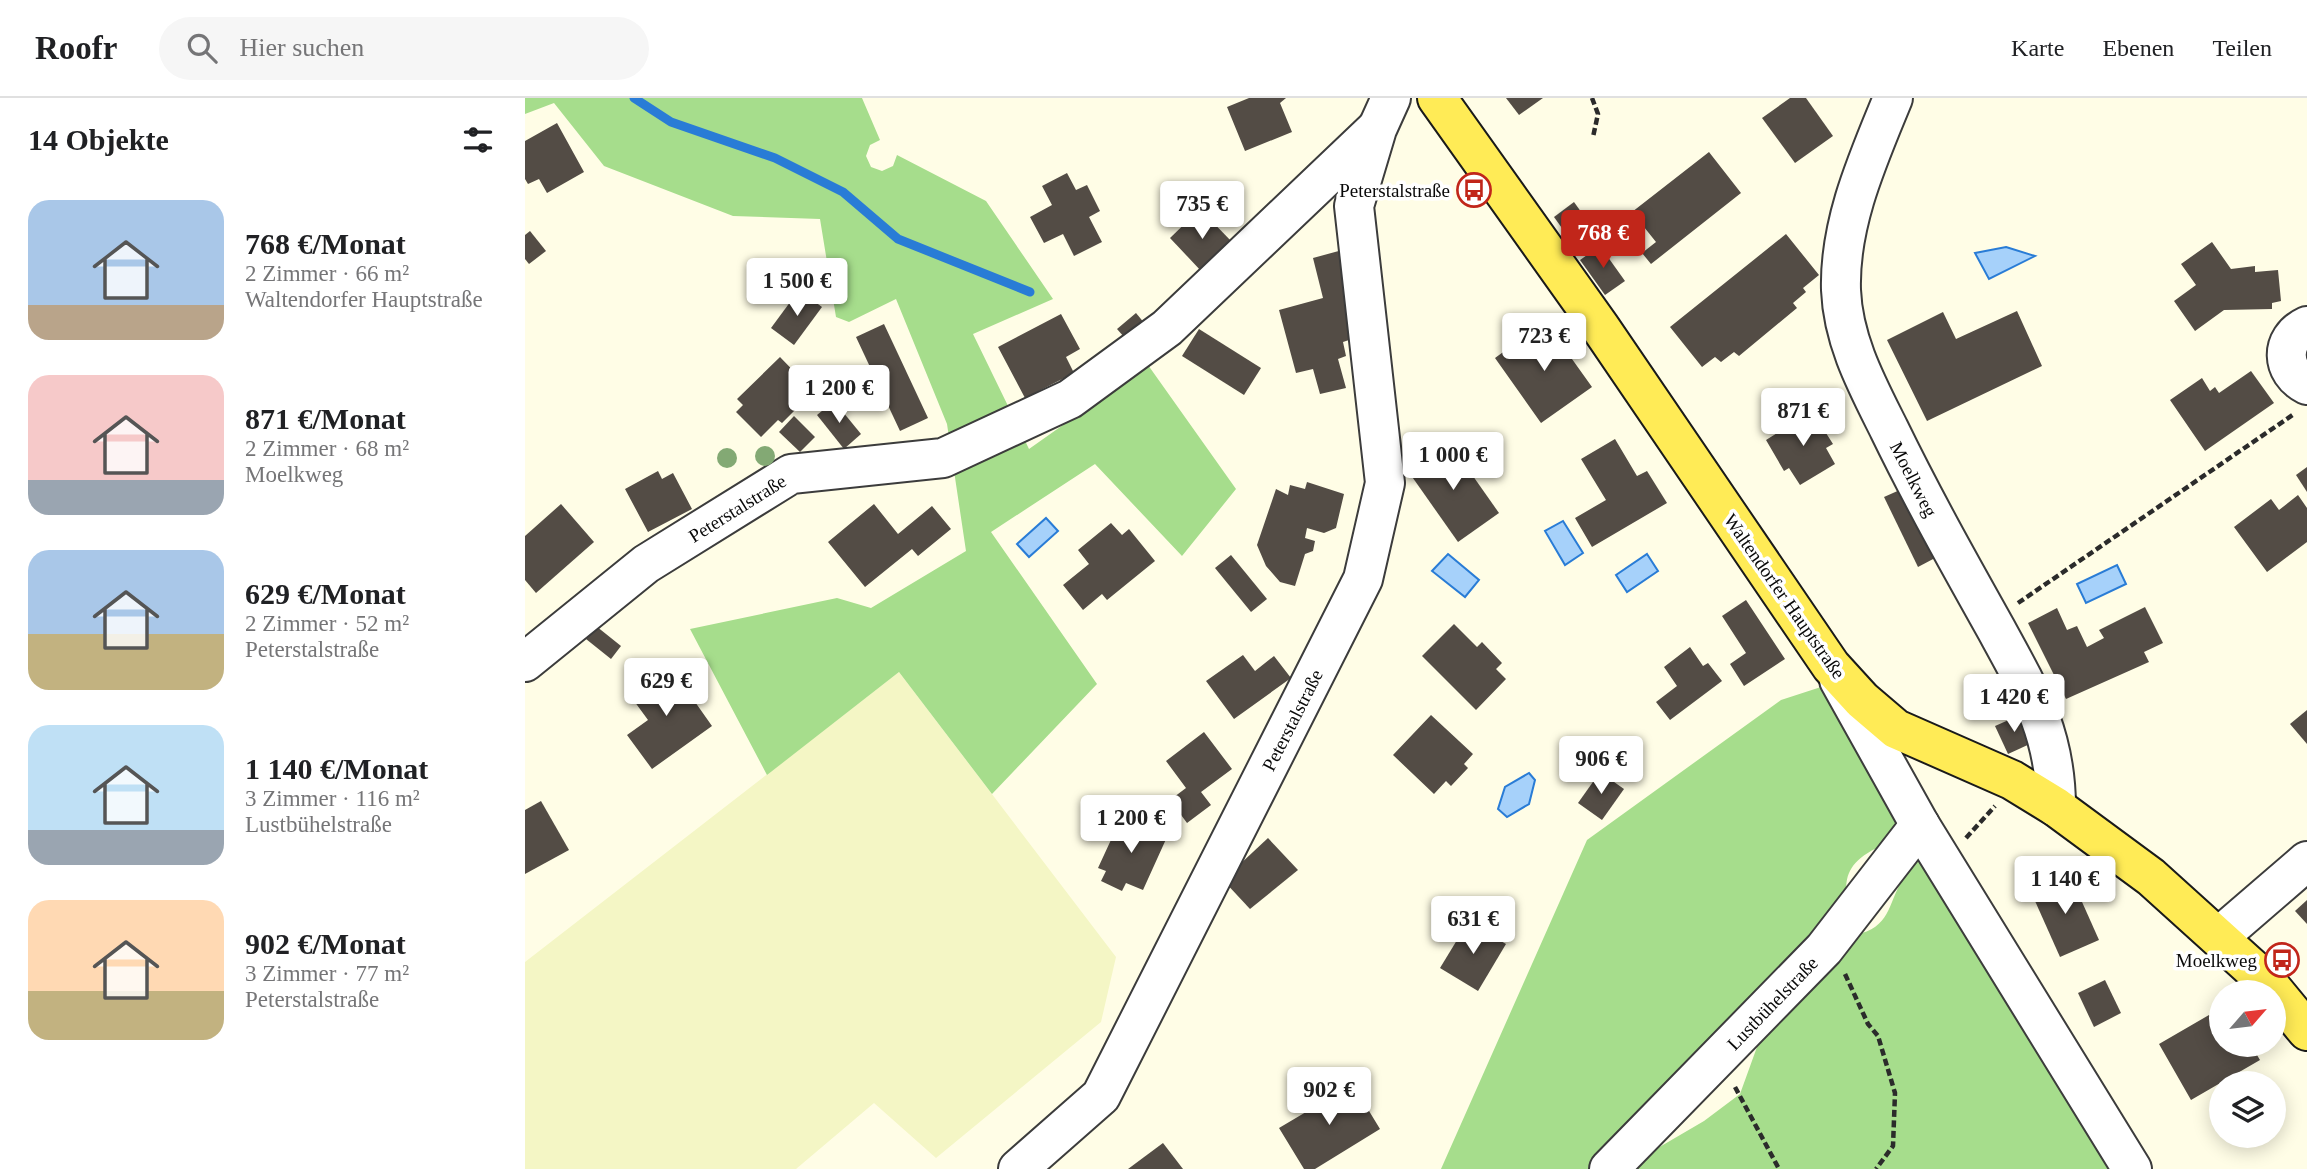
<!DOCTYPE html>
<html lang="de">
<head>
<meta charset="utf-8">
<style>
	body { margin:0; font-family:"Times New Roman",serif; background:#f6f6f6; color:#202124; height:100vh; display:flex; flex-direction:column; font-size:26px; white-space:nowrap }
	* { box-sizing:border-box; margin:0 }
	p { font-size:23px; color:#757577 }
	.icon { flex:none; width:38px; height:38px; fill:none; stroke:currentColor; stroke-width:2; stroke-linecap:round; stroke-linejoin:round }
	.map { position:relative; flex:1; overflow:hidden }
	.panel { display:flex; flex-direction:column; background:#fff; width:525px }
	.panel>* { flex:none }
	.needle { width:46px; rotate:62deg }
	.controls { position:absolute; left:1684px; top:882px; display:grid; gap:14px }
	.controls a { display:grid; place-items:center; width:77px; height:77px; border-radius:50%; background:#fff; box-shadow:0 4px 18px #0003; font-size:35px }
	.price { position:absolute; translate:-50% -60px; padding:0 16px; border-radius:7px; background:#fff; color:#222; font-size:23px; line-height:46px; filter:drop-shadow(0 2px 4px #0008) }
	.price::after { content:''; position:absolute; left:50%; top:42px; width:21px; height:16px; margin-left:-10px; background:inherit; clip-path:polygon(0 0,100% 0,50% 100%) }
	.price.on { background:#c1261a; color:#fff }
	ul { padding:0; list-style:none }
	li { display:flex; align-items:center; gap:21px; height:175px; padding:0 28px }
	li span { display:grid; place-items:center; flex:none; width:196px; height:140px; border-radius:21px; color:#555 }
	li>.icon { margin-inline-start:auto }
	span .icon { width:84px; height:84px; fill:#fffc; stroke-width:1 }
	li b { font-size:30px }
	h2 { display:flex; justify-content:space-between; align-items:center; height:84px; padding:0 28px; font-size:30px }
	header { display:flex; align-items:center; gap:42px; box-sizing:border-box; height:98px; padding:0 35px; background:#fff; border-bottom:2px solid #e0e0e0 }
	header strong { font-size:33px }
	nav { display:flex; gap:38px; margin-inline-start:auto; font-size:24px }
	.search { width:490px; height:63px; background:#f6f6f6; display:flex; align-items:center; gap:18px; box-sizing:border-box; padding:0 24px; border-radius:38px; color:#757577; font-size:26px }
	main { display:flex; flex:1; min-height:0 }
	.map>svg:first-child { display:block }
</style>
</head>
<body>
<header>
<strong>Roofr</strong>
<div class="search"><svg class="icon" aria-label="search" viewBox="0 0 24 24"><circle cx="10" cy="10" r="6"/><path d="M15 15l6 6"/></svg>Hier suchen</div>
<nav><a>Karte</a><a>Ebenen</a><a>Teilen</a></nav>
</header>
<main>
<section class="panel">
<h2>14 Objekte<svg class="icon" aria-label="filters" viewBox="0 0 24 24"><path d="M4 7h16M4 17h16"/><circle cx="9" cy="7" r="2"/><circle cx="15" cy="17" r="2"/></svg></h2>
<ul>
<li><span style="background:linear-gradient(#a9c7e8 75%,#b9a48a 0)"><svg class="icon" aria-label="home" viewBox="0 0 24 24"><path d="M3 11l9-7 9 7M6 9v11h12V9"/></svg></span><div><b>768 €/Monat</b><p>2 Zimmer · 66 m²</p><p>Waltendorfer Hauptstraße</p></div></li>
<li><span style="background:linear-gradient(#f6c9c9 75%,#9aa5b1 0)"><svg class="icon" aria-label="home" viewBox="0 0 24 24"><path d="M3 11l9-7 9 7M6 9v11h12V9"/></svg></span><div><b>871 €/Monat</b><p>2 Zimmer · 68 m²</p><p>Moelkweg</p></div></li>
<li><span style="background:linear-gradient(#a9c7e8 60%,#c2b280 0)"><svg class="icon" aria-label="home" viewBox="0 0 24 24"><path d="M3 11l9-7 9 7M6 9v11h12V9"/></svg></span><div><b>629 €/Monat</b><p>2 Zimmer · 52 m²</p><p>Peterstalstraße</p></div></li>
<li><span style="background:linear-gradient(#bfe0f5 75%,#9aa5b1 0)"><svg class="icon" aria-label="home" viewBox="0 0 24 24"><path d="M3 11l9-7 9 7M6 9v11h12V9"/></svg></span><div><b>1 140 €/Monat</b><p>3 Zimmer · 116 m²</p><p>Lustbühelstraße</p></div></li>
<li><span style="background:linear-gradient(#ffd9b3 65%,#c2b280 0)"><svg class="icon" aria-label="home" viewBox="0 0 24 24"><path d="M3 11l9-7 9 7M6 9v11h12V9"/></svg></span><div><b>902 €/Monat</b><p>3 Zimmer · 77 m²</p><p>Peterstalstraße</p></div></li>
</ul>
</section>
<div class="map">
<svg width="1782" height="1071" viewBox="0 0 1782 1071">
	<rect width="100%" height="100%" fill="#fffde6"/>
	<path fill="#f4f6c5" d="M374 574 591 859 576 924 411 1060 349 1005 271 1071H0V864Z"/>
	<g fill="#a6dd8c" fill-rule="evenodd">
		<path d="M0 0H337L355 42 345 47 341 58 346 69 357 73 368 68 372 57 461 103 528 201 448 236 504 351 623 267 711 391 657 458 570 366 466 434 572 586 467 696 374 574 242 677 165 531 312 500 346 510 441 453 422 326 371 201 324 224 311 219 295 121 208 118 79 68 29 5 0 16Z"/>
		<path d="M1296 589 1598 1071H916L1062 742 1256 602ZM1356 748 1378 780C1362 808 1366 829 1330 837 1320 794 1309 769 1356 748ZM1259 916 1232 949 1215 996 1179 1023 1126 1054Z"/>
	</g>
	<g fill="#a6d1fa" stroke="#297cd6" stroke-width="2">
		<path d="M1481 149 1510 158 1464 181 1450 155Z"/>
		<path d="M521 420 533 433 504 459 492 446Z"/>
		<path d="M1038 423 1058 455 1040 467 1020 433Z"/>
		<path d="M923 456 954 482 940 499 907 473Z"/>
		<path d="M1122 456 1133 473 1102 494 1091 477Z"/>
		<path d="M1592 467 1601 486 1561 505 1552 486Z"/>
		<path d="M1004 675 1010 682 1004 706 982 719 973 711 980 689Z"/>
	</g>
	<g fill="none" stroke-linecap="round" stroke-linejoin="round">
		<path stroke="#297cd6" stroke-width="9" d="M109 0 146 24 250 60 318 94 373 141 505 194"/>
	</g>
	<g fill="#534c45">
		<path d="M724 0H761L755 5 767 34 720 53 702 9Z"/>
		<path d="M981 0H1018L994 17Z"/>
		<path d="M1265 0H1281L1308 38 1270 65 1237 20Z"/>
		<path d="M32 25 59 74 22 95 14 81 3 86 0 81V43Z"/>
		<path d="M1184 54 1216 95 1126 166 1117 155 1131 144 1107 114Z"/>
		<path d="M542 75 551 92 562 87 575 113 564 119 577 144 549 158 538 136 519 145 505 119 527 107 517 88Z"/>
		<path d="M1049 104 1074 139 1054 154 1029 119Z"/>
		<path d="M675 111 708 145 678 175 645 140Z"/>
		<path d="M5 133 21 153 4 166 0 161V137Z"/>
		<path d="M1261 136 1294 177 1278 190 1281 194 1268 205 1272 210 1214 258 1209 254 1196 264 1190 259 1177 269 1145 229Z"/>
		<path d="M1687 144 1706 171 1730 168V174L1753 172 1756 203 1747 205V211L1699 212 1670 233 1649 203 1671 187 1656 166Z"/>
		<path d="M1075 148 1100 183 1080 197 1055 162Z"/>
		<path d="M821 151 830 240 818 244 821 258 813 261 821 290 795 296 788 271 771 275 754 212 798 200 788 160Z"/>
		<path d="M274 192 297 209 269 247 246 230Z"/>
		<path d="M1492 213 1517 268 1402 323 1362 242 1418 214 1431 241Z"/>
		<path d="M611 215 625 232 607 248 592 231Z"/>
		<path d="M536 216 555 251 541 259 549 275 500 300 473 249Z"/>
		<path d="M1024 221 1041 244 1037 247 1067 289 1016 325 970 260 1000 238 1018 262 1027 256 1009 231Z"/>
		<path d="M359 226 403 320 375 333 331 239Z"/>
		<path d="M674 231 736 270 719 297 657 258Z"/>
		<path d="M255 259 285 290 267 308 270 312 257 325 253 322 236 339 211 314 218 307 212 301Z"/>
		<path d="M1726 273 1749 305 1680 353 1645 302 1677 280 1685 293 1690 289 1694 295Z"/>
		<path d="M309 303 336 336 319 351 292 317Z"/>
		<path d="M1287 313 1308 346 1301 350 1310 366 1275 387 1264 370 1259 373 1241 342Z"/>
		<path d="M269 318 290 339 275 354 254 334Z"/>
		<path d="M1090 341 1112 378 1122 373 1142 405 1067 449 1050 420 1081 402 1056 361Z"/>
		<path d="M924 344 974 415 933 444 883 373Z"/>
		<path d="M1782 369V394L1771 377Z"/>
		<path d="M133 373 137 381 148 375 167 411 123 434 100 391Z"/>
		<path d="M782 384 819 396 811 430 799 435 782 430 780 440 790 443 788 453 780 456 770 488 755 484 741 468 732 447 751 391 763 397 765 387 780 391Z"/>
		<path d="M1377 391 1410 460 1393 469 1359 399Z"/>
		<path d="M1773 397 1782 410V444L1742 474 1709 429 1746 401 1754 412Z"/>
		<path d="M36 406 69 444 11 495 0 482V438Z"/>
		<path d="M349 406 373 436 407 408 426 431 393 458 387 451 340 489 303 444Z"/>
		<path d="M586 425 597 437 604 431 630 463 582 502 577 496 558 512 538 487 564 466 553 452Z"/>
		<path d="M706 457 742 501 726 514 690 470Z"/>
		<path d="M1221 502 1260 561 1219 588 1205 566 1221 555 1197 518Z"/>
		<path d="M1620 509 1638 545 1619 554 1624 564 1541 601 1503 525 1532 510 1542 532 1552 528 1562 549 1579 540 1574 532Z"/>
		<path d="M929 526 952 549 957 544 977 565 971 571 981 581 951 612 897 558Z"/>
		<path d="M71 528 96 548 86 561 61 541Z"/>
		<path d="M1165 549 1178 568 1183 565 1197 583 1145 622 1131 604 1152 588 1139 569Z"/>
		<path d="M718 557 730 573 749 558 766 580 709 621 681 583Z"/>
		<path d="M144 567 187 628 127 671 102 637 123 622 104 596Z"/>
		<path d="M1782 612V646L1765 626Z"/>
		<path d="M906 617 948 656 939 666 943 670 926 688 921 683 909 696 868 657Z"/>
		<path d="M1495 617 1507 645 1483 656 1470 628Z"/>
		<path d="M679 634 707 671 676 694 686 707 662 725 645 702 661 690 641 663Z"/>
		<path d="M1075 674 1099 691 1077 722 1053 705Z"/>
		<path d="M16 703 44 752 0 776V712Z"/>
		<path d="M597 718 642 739 618 792 601 785 597 793 576 783 581 773 573 770Z"/>
		<path d="M743 740 773 772 725 811 698 782Z"/>
		<path d="M1545 777 1574 842 1535 859 1506 794Z"/>
		<path d="M1782 802V826L1770 813Z"/>
		<path d="M943 824 981 846 953 893 915 870Z"/>
		<path d="M1580 882 1596 915 1569 929 1553 895Z"/>
		<path d="M1684 917 1696 935V947H1726L1735 962 1666 1002 1634 946Z"/>
		<path d="M827 985 855 1031 790 1071H779L754 1030 781 1014 782 1003 798 993 809 996Z"/>
		<path d="M638 1045 658 1071H603Z"/>
	</g>
	<g fill="none" stroke-linecap="round" stroke-linejoin="round">
		<g stroke="#3c3c3c" stroke-width="42">
			<g id="minor">
				<path d="M1368 0C1343 61 1314 125 1316 192 1318 243 1342 287 1364 331 1397 399 1434 465 1471 531 1505 593 1531 637 1531 709"/>
				<path d="M1782 228C1754 241 1756 274 1782 287"/>
				<path d="M0 564 121 466 266 376 418 360 545 301 642 230 850 32"/>
				<path d="M1314 582 1395 727 1607 1071"/>
				<path d="M1695 838 1782 763"/>
				<path d="M493 1071 576 998 838 481 860 385 829 108 852 31 866 0"/>
				<path d="M1084 1071 1299 851 1395 727"/>
			</g>
		</g>
		<g stroke="#1a1a1a" stroke-width="42">
			<path id="major" d="M912 0 1075 229 1306 568 1337 602 1371 631 1487 682 1531 709 1626 779 1740 882 1782 933"/>
		</g>
		<g stroke="#2b2b2b" stroke-width="4.5" stroke-dasharray="7 3.5" stroke-linecap="butt">
			<path d="M1067 0 1073 16 1068 39"/>
			<path d="M1493 505 1769 316"/>
			<path d="M1462 588 1469 609"/>
			<path d="M1441 740 1470 708"/>
			<path d="M1320 876 1343 926 1353 938 1370 995 1368 1048 1351 1071"/>
			<path d="M1210 989 1254 1071"/>
		</g>
		<use href="#minor" stroke="#fff" stroke-width="38"/>
		<use href="#major" stroke="#ffeb56" stroke-width="38"/>
	</g>
	<g fill="#83a974">
		<circle cx="240" cy="358" r="10"/>
		<circle cx="202" cy="360" r="10"/>
	</g>
	<defs>
		<g id="bus-ring" transform="scale(1.75)"><circle r="9.5" fill="#fff" stroke="#c1261a" stroke-width="1.5"/><path d="M-5-6H5V4H4V6H2V4H-2V6H-4V4H-5ZM-3.5-4V0h7V-4ZM-3.5 1.2v1.5H-2V1.2ZM2 1.2v1.5H3.5V1.2Z" fill="#c1261a"/></g>
	</defs>
	<g fill-rule="evenodd">
		<use href="#bus-ring" x="949" y="92"/>
		<use href="#bus-ring" x="1757" y="862"/>
	</g>
	<g text-anchor="middle" stroke-width="7" stroke-linejoin="round" paint-order="stroke">
		<g font-size="19" fill="#090909" stroke="#fff" text-anchor="end">
			<text x="925" y="99">Peterstalstraße</text>
			<text x="1732" y="869">Moelkweg</text>
		</g>
		<g font-size="19" fill="#090909" stroke="#fff">
			<text transform="translate(1389 381) rotate(63)" y="7">Moelkweg</text>
			<text transform="translate(212 410) rotate(-32)" y="7">Peterstalstraße</text>
			<text transform="translate(1260 498) rotate(55)" y="7">Waltendorfer Hauptstraße</text>
			<text transform="translate(767 622) rotate(-63)" y="7">Peterstalstraße</text>
			<text transform="translate(1247 905) rotate(-46)" y="7">Lustbühelstraße</text>
		</g>
	</g>
</svg>
<div class="controls">
<a><svg class="needle" viewBox="-14 -14 28 28"><path d="M0-13l5 13h-10z" fill="#e53935"/><path d="M0 13l5-13h-10z" fill="#757577"/></svg></a>
<a><svg class="icon" aria-label="layers" viewBox="0 0 24 24"><path d="M12 4l9 5-9 5-9-5zM3 14l9 5 9-5"/></svg></a>
</div>
<b class="price" style="left:677px;top:143px">735 €</b>
<b class="price on" style="left:1078px;top:172px">768 €</b>
<b class="price" style="left:272px;top:220px">1 500 €</b>
<b class="price" style="left:1019px;top:275px">723 €</b>
<b class="price" style="left:314px;top:327px">1 200 €</b>
<b class="price" style="left:1278px;top:350px">871 €</b>
<b class="price" style="left:928px;top:394px">1 000 €</b>
<b class="price" style="left:141px;top:620px">629 €</b>
<b class="price" style="left:1489px;top:636px">1 420 €</b>
<b class="price" style="left:1076px;top:698px">906 €</b>
<b class="price" style="left:606px;top:757px">1 200 €</b>
<b class="price" style="left:1540px;top:818px">1 140 €</b>
<b class="price" style="left:948px;top:858px">631 €</b>
<b class="price" style="left:804px;top:1029px">902 €</b>
</div>
</main>
</body>
</html>
